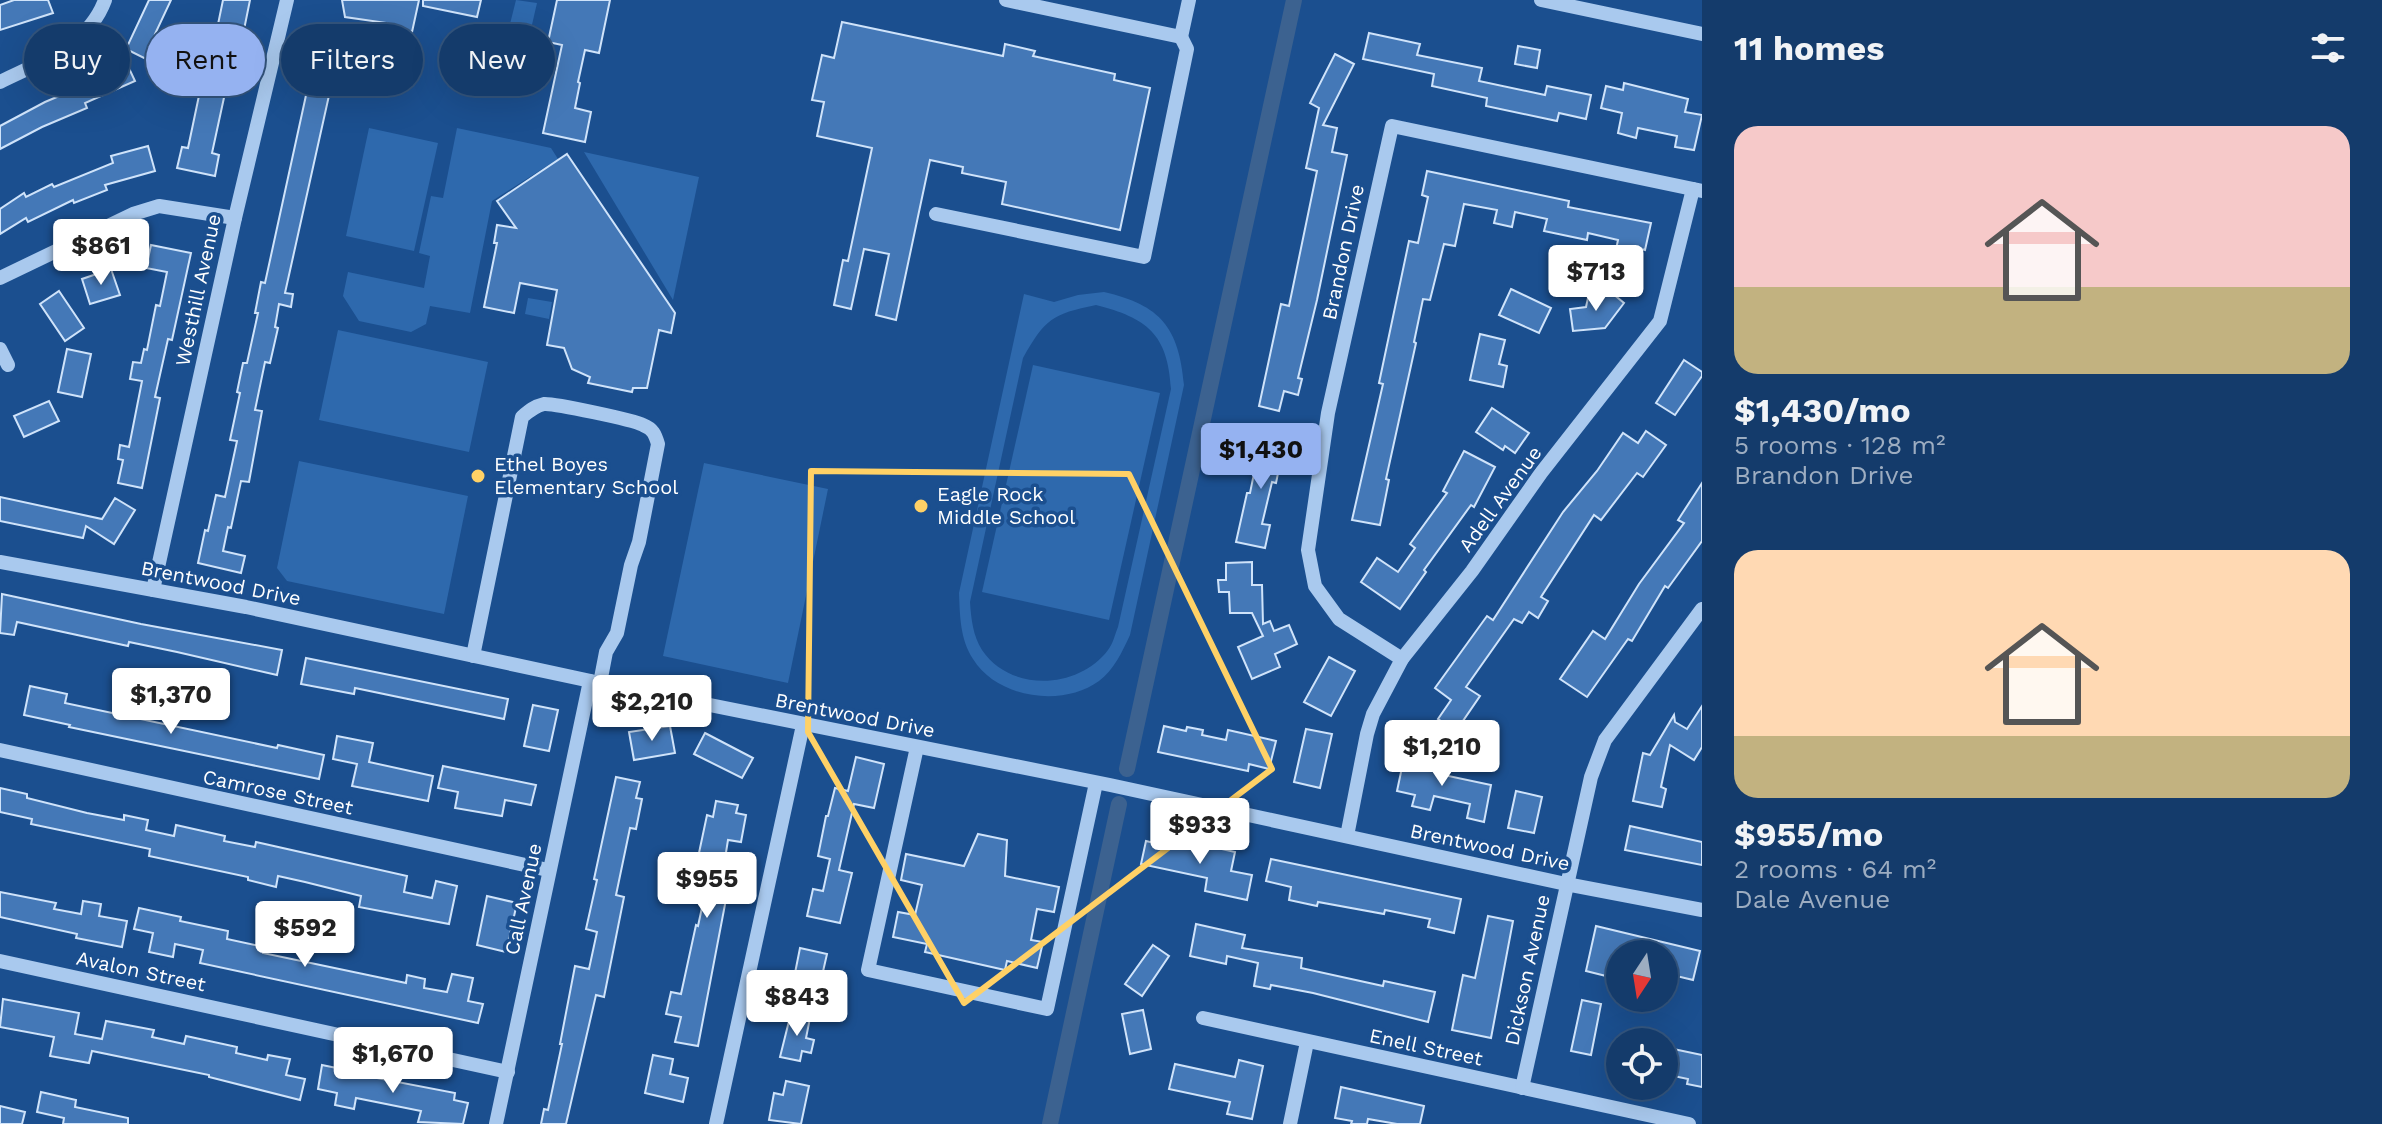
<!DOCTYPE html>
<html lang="en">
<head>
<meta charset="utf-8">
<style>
	body { margin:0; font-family:"Work Sans",sans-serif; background:#1d4271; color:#f1f3f6; height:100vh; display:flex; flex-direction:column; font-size:30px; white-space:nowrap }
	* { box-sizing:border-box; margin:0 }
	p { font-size:26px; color:#9dadc1 }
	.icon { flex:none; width:44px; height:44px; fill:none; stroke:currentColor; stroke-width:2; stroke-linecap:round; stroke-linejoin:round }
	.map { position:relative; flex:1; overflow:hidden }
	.sheet { display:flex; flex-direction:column; background:#143b6b; width:680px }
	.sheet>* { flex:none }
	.hud { position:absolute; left:24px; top:24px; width:760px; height:72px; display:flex; gap:16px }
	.needle { width:52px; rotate:192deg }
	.buttons { position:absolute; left:1606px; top:940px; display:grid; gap:16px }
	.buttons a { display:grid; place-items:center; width:72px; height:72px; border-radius:50%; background:#143b6b; box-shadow:0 8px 32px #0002,0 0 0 2px #33557e; font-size:40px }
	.price { position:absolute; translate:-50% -68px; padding:0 18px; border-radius:8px; background:#fff; color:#222; font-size:26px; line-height:52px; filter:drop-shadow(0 2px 4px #0008) }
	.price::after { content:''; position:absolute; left:50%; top:48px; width:24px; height:18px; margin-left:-12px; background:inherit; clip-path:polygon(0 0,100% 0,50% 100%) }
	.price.active { background:#95b2f1; color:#111 }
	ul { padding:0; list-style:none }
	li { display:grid; align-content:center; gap:16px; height:424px; padding:0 32px }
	li span { display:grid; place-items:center; height:248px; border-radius:24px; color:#555 }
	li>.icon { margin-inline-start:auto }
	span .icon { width:144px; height:144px; fill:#fffc; stroke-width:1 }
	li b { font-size:34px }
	h2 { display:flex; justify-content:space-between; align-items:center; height:96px; padding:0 32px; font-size:34px }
	.tag { padding:0 28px; border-radius:36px; background:#143b6b; box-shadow:0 8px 32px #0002,0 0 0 2px #33557e; font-size:28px; line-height:72px }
	.tag.active { background:#95b2f1; color:#111 }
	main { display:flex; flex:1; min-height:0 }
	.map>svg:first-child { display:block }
</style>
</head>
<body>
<main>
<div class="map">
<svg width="1702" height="1124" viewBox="0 0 1702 1124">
	<rect width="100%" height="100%" fill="#1b4f8f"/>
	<g fill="#2e69ad" fill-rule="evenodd">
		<path d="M516 0 537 3 531 29 510 24Z"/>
		<path d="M505 33 528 38 522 64 499 59Z"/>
		<path d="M369 128 438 143 414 251 346 236Z"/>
		<path d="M457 128 551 148 558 159 492 201 470 313 430 306 426 324 411 332 359 321 343 296 348 272 424 288 430 256 419 253 431 196 443 198Z"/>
		<path d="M584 152 699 177 673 300Z"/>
		<path d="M1104 292C1161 305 1179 328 1184 385L1130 635C1122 652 1114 670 1099 681 1062 708 997 698 973 659 960 639 960 616 959 593L1024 294 1054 302 1078 295ZM1096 305C1147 318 1168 334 1171 389L1118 627C1115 634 1113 644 1108 650 1079 689 1011 693 982 650 973 636 971 618 970 602L1023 358C1045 319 1052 314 1096 305Z"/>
		<path d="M528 298 552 302 549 319 525 314Z"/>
		<path d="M338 330 488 362 469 452 319 420Z"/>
		<path d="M1033 365 1160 393 1109 620 982 592Z"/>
		<path d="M299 461 468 496 444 614 287 581 277 568Z"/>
		<path d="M704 463 828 489 788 683 663 656Z"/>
	</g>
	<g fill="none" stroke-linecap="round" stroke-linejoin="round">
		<g stroke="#3c6290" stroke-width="16">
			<path d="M1127 769 1294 0"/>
			<path d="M1050 1124 1119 804"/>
		</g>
	</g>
	<g fill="#4478b7" stroke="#cfe3fa" stroke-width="2">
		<path d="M14 0H48L53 13 0 30V5Z"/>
		<path d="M149 0H171L155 34 166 39 163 45 173 50 164 68 126 49Z"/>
		<path d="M223 0H250L231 94 225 93 212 153 219 155 215 176 177 168 182 147 188 148 205 67 209 68Z"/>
		<path d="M342 0H419L412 32 387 27V23L345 17Z"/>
		<path d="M423 0H481L477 17 423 6Z"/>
		<path d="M557 0H610L599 53 585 50 578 82 580 83 575 108 591 112 585 142 543 133 562 45 548 42Z"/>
		<path d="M842 22 1003 56 1005 44 1035 51 1033 56 1115 74 1114 80 1150 88 1120 230 1002 204 1006 182 962 173 963 167 930 160 896 320 876 315 889 254 864 249 851 309 834 305 843 260 848 261 872 148 817 136 824 102 812 100 822 55 834 58Z"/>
		<path d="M1369 33 1420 44 1417 55 1482 68 1479 81 1545 95 1547 86 1591 95 1586 119 1559 113 1557 121 1486 106 1487 98 1432 86 1434 74 1363 59Z"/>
		<path d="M1518 46 1540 50 1537 68 1515 64Z"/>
		<path d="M1335 54 1354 64 1323 125 1337 128 1332 152 1347 155 1317 300 1298 378 1302 379 1298 395 1284 391 1279 411 1259 406 1281 304 1289 306 1317 171 1306 168 1319 108 1310 103Z"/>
		<path d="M126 62 135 81 85 103 87 108 42 127 0 149V126L45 102 95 81 93 76Z"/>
		<path d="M310 77 332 82 285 293 293 294 291 307 279 304 275 327 278 328 270 363 265 362 255 410 262 411 249 482 241 481 231 528 228 527 223 551 245 556 241 573 198 563 205 530 208 531 216 495 225 497 237 441 230 440 240 393 237 392 243 363H247L258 313H255L261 282 265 283Z"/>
		<path d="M1624 83 1688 99 1685 112 1702 115 1694 150 1675 147 1677 136 1638 128 1636 138 1618 133 1622 113 1601 108 1606 86 1623 90Z"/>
		<path d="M148 146 155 171 105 185 107 190 74 203 73 200 28 222 26 218 0 234V209L24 193 26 197 52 184 54 187 113 163 111 156Z"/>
		<path d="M567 154 675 313 671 333 659 330 647 388H633L632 392 588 383 590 377 572 369 564 348 547 345 557 290 520 283 514 313 484 307 497 243H494L497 225 516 228 497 201Z"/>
		<path d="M1427 171 1569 201 1568 207 1651 223 1645 250 1637 248 1633 268 1613 264 1618 240 1588 233 1587 240 1544 231 1547 219 1515 212 1512 227 1494 223 1497 210 1464 204 1455 246 1444 244 1430 300 1423 299 1414 342 1416 343 1386 479 1389 480 1380 525 1352 520 1383 384 1379 383 1409 241 1418 243 1428 197 1422 195Z"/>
		<path d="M151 245 191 253 172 340 168 339 155 397 160 398 142 488 118 483 123 460 118 459 120 445 129 447 142 381 130 379 133 362 141 363 144 349 147 350 156 305 160 306 167 272 146 268Z"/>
		<path d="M111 269 120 295 90 304 82 279Z"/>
		<path d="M1511 289 1551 308 1539 333 1499 315Z"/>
		<path d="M1607 289 1624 303 1605 328 1573 331 1570 309 1586 307 1588 298 1599 300Z"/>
		<path d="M59 291 84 328 65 341 40 304Z"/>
		<path d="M1480 334 1505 340 1499 364 1507 366 1503 387 1470 380Z"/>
		<path d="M67 349 91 354 82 397 58 392Z"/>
		<path d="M1684 360 1702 372V376L1675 415 1656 403Z"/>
		<path d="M49 401 59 421 24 437 14 416Z"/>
		<path d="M1492 408 1529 433 1515 453 1505 446 1503 450 1476 432Z"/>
		<path d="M1263 430 1286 435 1276 483 1272 482 1262 524 1270 525 1265 548 1236 542 1247 493H1250Z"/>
		<path d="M1646 431 1666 445 1643 477 1637 473 1601 520 1594 515 1541 597 1548 601 1538 618 1529 612 1522 623 1514 619 1466 687 1480 696 1456 731 1438 719 1451 700 1435 688 1487 616 1493 620 1563 512 1597 471 1623 433 1638 443Z"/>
		<path d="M1464 451 1495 467 1474 507 1471 505 1424 570 1426 572 1400 609 1361 582 1377 558 1398 572 1415 548 1410 544 1447 493 1443 491Z"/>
		<path d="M1702 483V541L1668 588 1665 586 1632 641 1628 639 1587 697 1560 679 1593 631 1605 639 1639 584 1684 523 1678 520Z"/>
		<path d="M0 497 102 519 115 498 135 510 114 544 86 526 83 538 0 521Z"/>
		<path d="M1252 562V585H1262L1263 624 1270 621 1274 631 1289 625 1297 644 1275 654 1280 667 1252 679 1238 647 1263 636 1252 613H1230L1229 592H1219L1218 580H1226V563Z"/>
		<path d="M2 594 141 624 282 650 277 675 177 652 129 642 128 646 17 622 14 635 0 633Z"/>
		<path d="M1329 657 1355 671 1331 716 1304 702Z"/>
		<path d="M306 658 508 699 504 719 355 688 354 694 301 684Z"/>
		<path d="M30 686 67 694 65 703 277 748 278 745 324 755 319 779 69 727 70 725 24 715Z"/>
		<path d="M533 705 558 710 549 751 524 746Z"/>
		<path d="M1702 706V747L1694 760 1670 745 1661 787 1666 789 1662 807 1633 801 1643 753 1650 755 1674 715 1675 722 1687 729Z"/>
		<path d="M670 726 675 753 634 760 629 732Z"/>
		<path d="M1164 726 1186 731 1187 727 1203 730 1202 735 1226 740 1228 730 1276 741 1269 769 1249 764 1248 771 1158 752Z"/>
		<path d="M1306 729 1332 734 1320 788 1294 782Z"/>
		<path d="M705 733 753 758 742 778 694 754Z"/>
		<path d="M337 736 373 743 369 762 433 776 428 801 352 786 357 764 333 759Z"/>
		<path d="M856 757 884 764 874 808 854 804 839 870 852 873 840 923 807 916 813 889 823 891 830 859 818 856 826 816H828L835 788 848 791Z"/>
		<path d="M1404 758 1441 766 1439 774 1491 785 1484 822 1467 818 1470 804 1434 796 1430 810 1412 806 1415 795 1397 791Z"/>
		<path d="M443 766 536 785 531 805 505 800 502 816 455 808 458 792 438 788Z"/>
		<path d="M616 777 640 782 636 798 642 799 636 829 630 828 616 895 624 897 604 997 596 995 566 1124H541L544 1109 548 1110 562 1044H560L575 966 589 969 597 932 586 929 597 880 594 879Z"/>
		<path d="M0 788 27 794V798L87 813 124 820V815L148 820 146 830 174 836 176 825 225 836 224 841 255 847 256 842 407 876 404 892 432 898 436 881 457 886 449 924 359 907 361 896 305 882 278 876 276 887 248 880V877L149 856 150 849 31 824 32 819 0 812Z"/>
		<path d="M1516 791 1542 797 1534 833 1508 828Z"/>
		<path d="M716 801 738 805 736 813 746 815 741 842 728 840 723 871 731 873 698 1046 675 1042 681 1017 666 1014 671 992 681 994 696 925 698 926 706 889 692 886 707 815 713 817Z"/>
		<path d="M1630 826 1702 842V865L1625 850Z"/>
		<path d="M978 834 1007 840 1005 876 1059 887 1054 912 1037 909 1031 940 1043 942 1037 968 1007 961 1005 970 925 952 927 944 893 937 898 912 915 915 922 885 901 880 906 854 964 866Z"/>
		<path d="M1173 838 1235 852 1231 871 1252 875 1247 900 1205 891 1207 878 1141 864 1146 841 1171 847Z"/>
		<path d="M1271 859 1461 899 1454 933 1428 927 1430 919 1385 910 1384 914 1318 902 1317 906 1289 900 1291 887 1266 881Z"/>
		<path d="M0 892 56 903 54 909 81 914 83 901 101 904 99 916 127 921 122 947 76 938 77 934 0 917Z"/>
		<path d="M487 896 517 903 506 952 477 945Z"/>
		<path d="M139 908 181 917 180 921 228 931 227 939 264 947 263 953 406 983 407 975 425 979 424 988 447 992 452 974 473 978 468 1001 483 1004 478 1023 200 963 203 950 175 944 173 957 149 952 153 933 134 929Z"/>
		<path d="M1488 916 1513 921 1491 1038 1452 1030 1463 975 1475 978Z"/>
		<path d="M1196 924 1245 935 1242 948 1302 958 1301 968 1383 986 1384 981 1435 992 1428 1022 1313 993 1271 985 1270 989 1254 986 1258 963 1227 956 1226 964 1190 956Z"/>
		<path d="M1596 926 1700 951 1693 980 1664 973V954H1619L1614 978 1586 971Z"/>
		<path d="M1153 945 1169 956 1142 996 1125 984Z"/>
		<path d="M800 948 827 954 819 989 793 983Z"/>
		<path d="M3 999 79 1013 75 1034 102 1039 106 1021 154 1030 152 1037 184 1044 186 1036 237 1047 236 1053 267 1060 268 1055 290 1059 286 1075 305 1079 300 1100 209 1077V1075L92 1051 89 1063 50 1056 54 1037 0 1027Z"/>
		<path d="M1582 1000 1601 1004 1591 1055 1571 1051Z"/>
		<path d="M1143 1010 1151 1049 1130 1054 1122 1014Z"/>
		<path d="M791 1013 810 1018 806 1038 814 1040 811 1053 802 1051 800 1061 780 1057Z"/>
		<path d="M1664 1047 1702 1055V1087L1687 1084 1688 1079 1664 1074Z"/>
		<path d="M653 1055 673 1059 670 1074 688 1078 683 1102 645 1093Z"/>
		<path d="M1239 1060 1263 1066 1252 1119 1227 1114 1230 1102 1169 1089 1175 1064 1235 1077Z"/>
		<path d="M322 1065 361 1073V1075L455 1093 454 1100 468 1103 463 1124 418 1122 421 1111 356 1098 354 1109 335 1105 337 1093 318 1089Z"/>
		<path d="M786 1081 809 1086 801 1124 769 1120 774 1093 783 1095Z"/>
		<path d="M1341 1087 1424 1106 1420 1124H1397L1368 1119 1367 1124H1351L1352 1121 1335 1118Z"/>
		<path d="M41 1092 76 1100 75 1107 128 1118V1124H63L64 1118 37 1112Z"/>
		<path d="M0 1106 25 1112 22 1124H0Z"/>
	</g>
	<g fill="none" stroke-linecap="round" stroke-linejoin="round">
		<g stroke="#a9c9ee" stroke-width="14">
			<path d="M1006 0 1181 37 1189 0"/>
			<path d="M1541 0 1702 34"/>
			<path d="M0 82C40 62 88 46 105 0"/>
			<path d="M936 214 1144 257 1187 49 1181 37"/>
			<path d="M0 278 133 214 159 206 235 218"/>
			<path d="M0 349 8 365"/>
			<path d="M0 562 246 607 600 683 1110 785 1566 884 1702 910"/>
			<path d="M153 590 235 218 287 0"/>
			<path d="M473 656 522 417C529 411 535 406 544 404 553 403 634 420 643 425 653 429 655 434 658 444L639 542 631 565 617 633 606 652 600 683"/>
			<path d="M1402 659 1339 619 1315 586 1308 550 1328 413 1392 126 1702 191"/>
			<path d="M917 747 868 970 1047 1009 1096 783"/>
			<path d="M0 750 548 870"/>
			<path d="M1347 836 1367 734 1373 714 1402 659 1472 571 1541 473 1660 321 1693 189"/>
			<path d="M0 961 508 1072"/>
			<path d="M1203 1018 1689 1124"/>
			<path d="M1522 1088 1591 777 1605 740 1702 609"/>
			<path d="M496 1124 590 681"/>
			<path d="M716 1124 803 725"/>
			<path d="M1290 1124 1307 1042"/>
		</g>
	</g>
	<path fill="none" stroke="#ffd166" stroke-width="6" stroke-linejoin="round" d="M811 471 1129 474 1272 769 964 1003 808 732Z"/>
	<g fill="#ffd166" stroke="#1b4f8f" stroke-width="3">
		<circle cx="478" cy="476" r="8"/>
		<circle cx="921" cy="506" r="8"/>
	</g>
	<g text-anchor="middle" stroke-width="7" stroke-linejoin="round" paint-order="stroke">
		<g font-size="20" fill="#fff" stroke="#1b4f8f">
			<text transform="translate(1343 252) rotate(-78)" y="7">Brandon Drive</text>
			<text transform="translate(198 290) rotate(-78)" y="7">Westhill Avenue</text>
			<text transform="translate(1500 499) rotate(-54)" y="7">Adell Avenue</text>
			<text transform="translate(221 583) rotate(11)" y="7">Brentwood Drive</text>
			<text transform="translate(855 715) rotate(11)" y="7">Brentwood Drive</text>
			<text transform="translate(278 792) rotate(12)" y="7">Camrose Street</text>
			<text transform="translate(1490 847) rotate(12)" y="7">Brentwood Drive</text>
			<text transform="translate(523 899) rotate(-78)" y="7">Call Avenue</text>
			<text transform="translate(1527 970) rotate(-78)" y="7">Dickson Avenue</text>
			<text transform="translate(141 971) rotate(12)" y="7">Avalon Street</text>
			<text transform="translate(1426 1047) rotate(12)" y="7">Enell Street</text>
		</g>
		<g font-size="20" fill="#fff" stroke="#1b4f8f" text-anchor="start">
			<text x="494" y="471">Ethel Boyes<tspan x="494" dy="23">Elementary School</tspan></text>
			<text x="937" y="501">Eagle Rock<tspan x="937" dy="23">Middle School</tspan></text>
		</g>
	</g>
</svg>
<div class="buttons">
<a><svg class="needle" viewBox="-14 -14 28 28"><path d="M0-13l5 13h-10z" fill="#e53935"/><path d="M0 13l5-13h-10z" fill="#9dadc1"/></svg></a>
<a><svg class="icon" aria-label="locate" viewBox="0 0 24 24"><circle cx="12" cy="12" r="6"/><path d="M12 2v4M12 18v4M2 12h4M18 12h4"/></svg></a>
</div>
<b class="price" style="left:101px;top:287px">$861</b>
<b class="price" style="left:1596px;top:313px">$713</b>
<b class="price active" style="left:1261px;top:491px">$1,430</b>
<b class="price" style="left:171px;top:736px">$1,370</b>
<b class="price" style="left:652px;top:743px">$2,210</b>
<b class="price" style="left:1442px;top:788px">$1,210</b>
<b class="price" style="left:1200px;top:866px">$933</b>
<b class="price" style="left:707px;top:920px">$955</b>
<b class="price" style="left:305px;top:969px">$592</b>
<b class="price" style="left:797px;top:1038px">$843</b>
<b class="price" style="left:393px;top:1095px">$1,670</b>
<div class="hud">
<a class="tag">Buy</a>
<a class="tag active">Rent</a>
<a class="tag">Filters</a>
<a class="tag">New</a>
</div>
</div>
<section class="sheet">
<h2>11 homes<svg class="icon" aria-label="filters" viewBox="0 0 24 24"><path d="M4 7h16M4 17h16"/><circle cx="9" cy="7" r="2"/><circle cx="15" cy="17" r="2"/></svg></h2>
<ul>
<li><span style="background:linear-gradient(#f6c9c9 65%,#c2b280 0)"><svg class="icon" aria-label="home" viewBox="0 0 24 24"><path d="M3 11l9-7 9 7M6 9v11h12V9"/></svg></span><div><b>$1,430/mo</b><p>5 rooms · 128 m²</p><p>Brandon Drive</p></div></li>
<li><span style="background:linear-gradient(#ffd9b3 75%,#c2b280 0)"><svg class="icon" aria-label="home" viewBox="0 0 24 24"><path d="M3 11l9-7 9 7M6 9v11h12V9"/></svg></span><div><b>$955/mo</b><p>2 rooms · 64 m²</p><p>Dale Avenue</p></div></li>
</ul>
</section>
</main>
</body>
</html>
